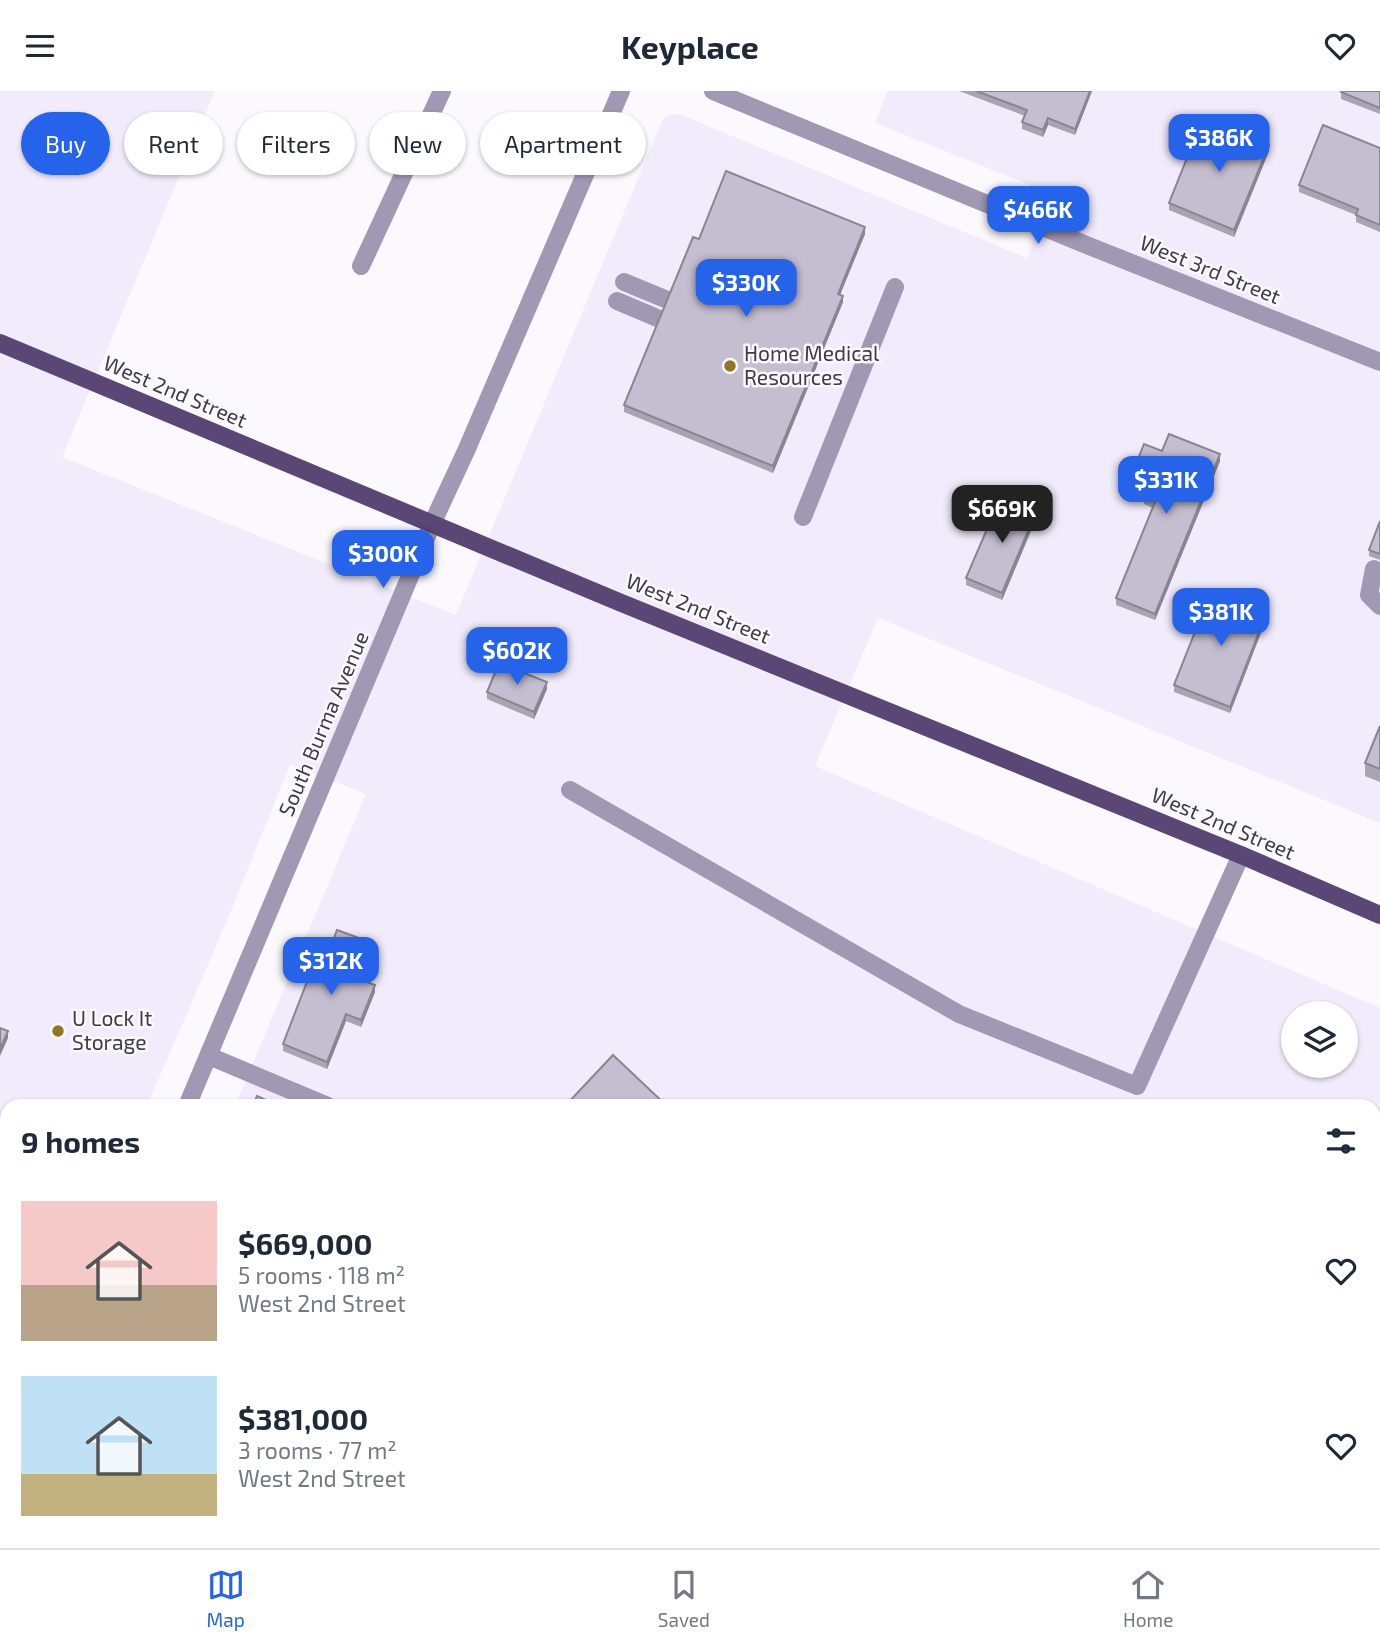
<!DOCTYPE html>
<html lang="en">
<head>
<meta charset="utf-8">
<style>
	body { margin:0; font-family:"Exo 2",sans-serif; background:#f2f2f3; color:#1f2937; height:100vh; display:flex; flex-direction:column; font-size:26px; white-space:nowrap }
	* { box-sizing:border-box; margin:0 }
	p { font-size:23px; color:#747a83 }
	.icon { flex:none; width:38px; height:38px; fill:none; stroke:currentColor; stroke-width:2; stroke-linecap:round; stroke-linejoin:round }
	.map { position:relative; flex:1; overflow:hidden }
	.side { position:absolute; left:0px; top:1008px; width:1381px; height:450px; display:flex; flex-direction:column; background:#fff; border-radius:21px 21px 0 0; box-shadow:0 2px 5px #0004 }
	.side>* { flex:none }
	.guide { position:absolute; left:21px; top:21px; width:700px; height:63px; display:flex; gap:14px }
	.tools { position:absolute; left:1281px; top:910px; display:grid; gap:14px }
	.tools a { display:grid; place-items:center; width:77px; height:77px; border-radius:50%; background:#fff; box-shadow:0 2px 5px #0004; font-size:35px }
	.price { position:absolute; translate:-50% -60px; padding:0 16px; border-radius:14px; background:#2563eb; color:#fff; font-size:23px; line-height:46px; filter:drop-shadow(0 2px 4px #0008) }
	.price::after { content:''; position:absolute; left:50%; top:42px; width:21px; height:16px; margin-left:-10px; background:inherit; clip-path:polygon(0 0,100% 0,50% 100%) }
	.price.active { background:#222; color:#fff }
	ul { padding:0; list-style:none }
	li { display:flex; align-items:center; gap:21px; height:175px; padding:0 21px }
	li span { display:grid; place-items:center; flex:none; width:196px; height:140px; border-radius:0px; color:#555 }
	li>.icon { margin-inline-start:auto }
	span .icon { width:84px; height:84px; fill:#fffc; stroke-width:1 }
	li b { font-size:30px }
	h2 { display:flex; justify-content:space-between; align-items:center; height:84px; padding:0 21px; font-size:30px }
	.chip { padding:0 24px; border-radius:32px; background:#fff; box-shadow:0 2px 5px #0004; font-size:24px; line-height:63px }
	.chip.active { background:#2563eb; color:#fff }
	header { display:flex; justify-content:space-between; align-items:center; height:91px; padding:0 21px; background:#fff; font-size:32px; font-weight:700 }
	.tab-bar { display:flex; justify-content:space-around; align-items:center; height:98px; border-top:2px solid #e0e1e3; background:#fff; font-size:19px; color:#747a83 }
	.tab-bar a { display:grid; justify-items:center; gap:4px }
	.tab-bar .active { color:#2563eb }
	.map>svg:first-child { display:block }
</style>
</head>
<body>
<header><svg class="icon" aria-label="menu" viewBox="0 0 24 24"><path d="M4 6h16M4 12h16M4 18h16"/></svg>Keyplace<svg class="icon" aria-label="heart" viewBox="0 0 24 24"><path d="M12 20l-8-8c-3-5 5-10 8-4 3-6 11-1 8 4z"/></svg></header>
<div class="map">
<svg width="1380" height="1457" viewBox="0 0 1380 1457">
	<rect width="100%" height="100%" fill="#fbf9fd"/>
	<path fill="#f1ebfb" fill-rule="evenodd" d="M0 0H215L62 366 456 524 662 30 669 24 679 23 1027 167 1052 103 875 32 888 0H1380V732L878 527 815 675 1380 917V1457H46L49 1451H1374V1015H235L366 703 290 673 231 820 147 1015H7V1346L0 1362ZM1293 922H1346V975H1293Z"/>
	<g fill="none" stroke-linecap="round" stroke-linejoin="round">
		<g stroke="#a198b3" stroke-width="18">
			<path d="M713 0 1089 155 1380 271"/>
			<path d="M361 175 442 0"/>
			<path d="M624 191 670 210"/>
			<path d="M617 210 662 229"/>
			<path d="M803 426 895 196"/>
			<path d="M1374 478 1369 504 1380 515"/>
			<path d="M570 699 959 923 1137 995 1241 764"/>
			<path d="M209 965 328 1015"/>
			<path d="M187 1015 432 433 466 360 621 0"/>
			<path d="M0 1122 7 1125"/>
			<path d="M0 1448 7 1432"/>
			<path d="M668 1451 683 1457"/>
		</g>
		<path stroke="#5a4775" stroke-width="18" d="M0 252 619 511 1241 764 1380 824"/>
	</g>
	<g fill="#a9a3b4">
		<path d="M959 0H1092L1075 44 1048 34 1043 46 1022 38V31L1025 25Z"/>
		<path d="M1380 0V23L1341 8V1Z"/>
		<path d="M1380 57V141L1356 131V124L1299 101V94Z"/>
		<path d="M1269 60 1234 146 1169 119V112Z"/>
		<path d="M865 143 840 203 843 211 773 382 624 321V314L699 148Z"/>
		<path d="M1162 360 1220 370 1155 529 1116 514V507L1153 417 1144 413V406L1150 392 1134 385V378Z"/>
		<path d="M1038 423 1002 509 966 494V487L996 434Z"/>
		<path d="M1380 430V469L1369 465V459Z"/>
		<path d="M1267 526 1230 622 1174 601V594Z"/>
		<path d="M547 598 534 628 487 608V601Z"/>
		<path d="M1380 635V691L1365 685V672Z"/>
		<path d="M373 859 361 889 375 901 361 936 346 930 327 978 283 960V953L322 878Z"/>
	</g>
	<g fill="#8a8592">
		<path d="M1090 0H1092L1075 44V38Z"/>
		<path d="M1048 27V34L1043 46V39Z"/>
		<path d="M1269 54V60L1234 146V139Z"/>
		<path d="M865 136V143L838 209V203Z"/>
		<path d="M843 205V211L773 382V375Z"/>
		<path d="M1220 363V370L1155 529V523Z"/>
		<path d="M1038 416V423L1002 509V502Z"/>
		<path d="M1267 520V526L1230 622V616Z"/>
		<path d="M547 591V598L534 628V621Z"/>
		<path d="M373 852V859L359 895V888Z"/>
		<path d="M375 894V901L361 936V929Z"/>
		<path d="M346 923V930L327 978V971Z"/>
		<path d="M8 940V947L0 965V958Z"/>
	</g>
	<g fill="#c5bed1" stroke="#8a8592" stroke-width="2">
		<path d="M976 0H1090L1075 38 1048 27 1043 39 1022 31 1027 19Z"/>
		<path d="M1342 0H1380V17L1341 1Z"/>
		<path d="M1203 27 1269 54 1234 139 1169 112Z"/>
		<path d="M1323 34 1380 57V134L1356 124 1358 118 1299 94Z"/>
		<path d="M726 80 865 136 838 203 843 205 773 375 624 314 693 146 699 148Z"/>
		<path d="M1169 343 1220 363 1155 523 1116 507 1155 411 1144 406 1152 386 1134 378 1144 353 1162 360Z"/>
		<path d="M1008 404 1038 416 1002 502 966 487 990 431 996 434Z"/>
		<path d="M1380 430V463L1369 459Z"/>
		<path d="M1212 498 1267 520 1230 616 1174 594Z"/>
		<path d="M499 572 547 591 534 621 487 601Z"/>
		<path d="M1380 635V678L1365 672Z"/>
		<path d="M337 839 373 852 359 888 375 894 361 929 346 923 327 971 283 953 313 875 322 878Z"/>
		<path d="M0 937 8 940 0 958Z"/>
		<path d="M613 964 667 1015H565Z"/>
		<path d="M257 1005 279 1015H253Z"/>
	</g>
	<g fill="#91771d" stroke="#fbf9fd" stroke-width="2.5">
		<circle cx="730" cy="275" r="7"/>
		<circle cx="58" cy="940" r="7"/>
	</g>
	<g text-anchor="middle" stroke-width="5" stroke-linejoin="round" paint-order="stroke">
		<g font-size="21" fill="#3e3b43" stroke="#fbf9fd">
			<text transform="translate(1210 179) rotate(22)" y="7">West 3rd Street</text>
			<text transform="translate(175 301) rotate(23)" y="7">West 2nd Street</text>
			<text transform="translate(698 518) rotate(22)" y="7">West 2nd Street</text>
			<text transform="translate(324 633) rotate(-67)" y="7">South Burma Avenue</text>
			<text transform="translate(1223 733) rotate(23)" y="7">West 2nd Street</text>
		</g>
		<g font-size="21" fill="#3e3b43" stroke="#fbf9fd" text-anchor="start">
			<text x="744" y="270">Home Medical<tspan x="744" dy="24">Resources</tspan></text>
			<text x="72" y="935">U Lock It<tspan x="72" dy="24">Storage</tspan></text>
		</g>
	</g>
</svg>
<div class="tools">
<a><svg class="icon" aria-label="layers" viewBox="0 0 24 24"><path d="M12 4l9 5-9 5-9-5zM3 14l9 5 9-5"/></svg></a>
</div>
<b class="price" style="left:1219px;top:83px">$386K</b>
<b class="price" style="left:1038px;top:155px">$466K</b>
<b class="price" style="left:746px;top:228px">$330K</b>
<b class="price" style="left:1166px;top:425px">$331K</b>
<b class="price active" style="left:1002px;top:454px">$669K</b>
<b class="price" style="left:383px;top:499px">$300K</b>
<b class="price" style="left:1221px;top:557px">$381K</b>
<b class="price" style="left:517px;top:596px">$602K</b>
<b class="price" style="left:331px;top:906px">$312K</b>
<div class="guide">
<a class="chip active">Buy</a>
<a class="chip">Rent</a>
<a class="chip">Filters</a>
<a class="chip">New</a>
<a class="chip">Apartment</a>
</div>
<section class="side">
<h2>9 homes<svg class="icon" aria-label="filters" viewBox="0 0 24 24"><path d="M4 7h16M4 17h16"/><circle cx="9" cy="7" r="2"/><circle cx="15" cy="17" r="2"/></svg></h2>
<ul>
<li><span style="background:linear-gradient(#f6c9c9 60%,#b9a48a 0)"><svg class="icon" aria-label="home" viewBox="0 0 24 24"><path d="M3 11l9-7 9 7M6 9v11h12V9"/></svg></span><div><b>$669,000</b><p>5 rooms · 118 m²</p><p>West 2nd Street</p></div><svg class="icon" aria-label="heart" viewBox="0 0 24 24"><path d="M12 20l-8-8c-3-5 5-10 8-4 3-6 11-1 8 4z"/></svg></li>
<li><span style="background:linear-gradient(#bfe0f5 70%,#c2b280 0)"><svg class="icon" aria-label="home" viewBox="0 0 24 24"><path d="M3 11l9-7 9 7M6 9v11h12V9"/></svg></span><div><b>$381,000</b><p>3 rooms · 77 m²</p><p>West 2nd Street</p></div><svg class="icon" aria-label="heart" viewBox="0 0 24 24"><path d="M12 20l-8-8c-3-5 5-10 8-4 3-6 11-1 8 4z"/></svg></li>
</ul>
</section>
</div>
<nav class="tab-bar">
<a class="active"><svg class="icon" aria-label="map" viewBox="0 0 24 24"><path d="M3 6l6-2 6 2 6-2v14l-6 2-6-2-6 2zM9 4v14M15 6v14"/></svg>Map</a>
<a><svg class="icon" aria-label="saved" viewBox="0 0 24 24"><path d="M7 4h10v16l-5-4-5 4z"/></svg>Saved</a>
<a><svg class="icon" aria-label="home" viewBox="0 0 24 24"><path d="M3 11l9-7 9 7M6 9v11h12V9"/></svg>Home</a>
</nav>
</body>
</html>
